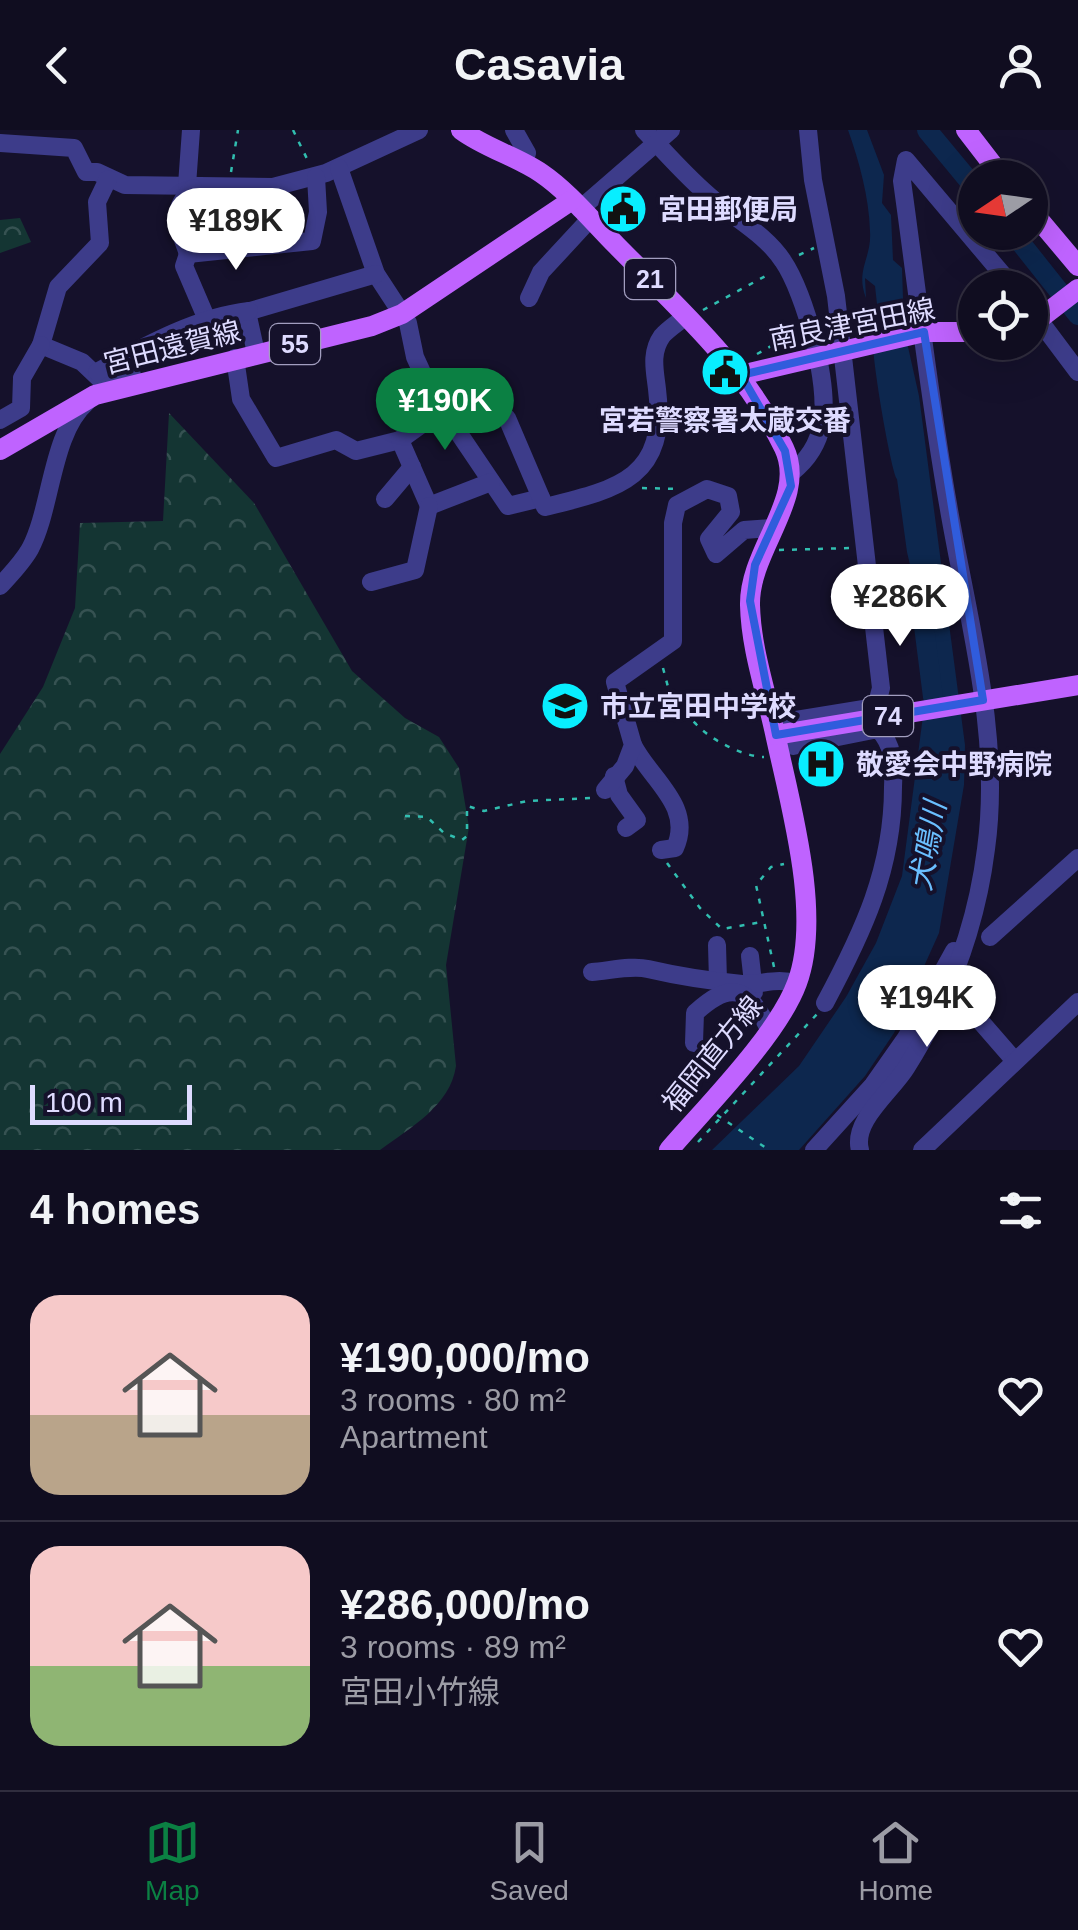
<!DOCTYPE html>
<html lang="en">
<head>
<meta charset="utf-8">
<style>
	body { margin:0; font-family:Helvetica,"Noto Sans JP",sans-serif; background:#1e1b2d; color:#f1f3f6; height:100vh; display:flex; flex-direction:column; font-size:38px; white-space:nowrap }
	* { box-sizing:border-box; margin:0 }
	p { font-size:32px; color:#9c9ca5 }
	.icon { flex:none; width:55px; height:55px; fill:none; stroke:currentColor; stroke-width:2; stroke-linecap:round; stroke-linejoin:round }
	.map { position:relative; height:1020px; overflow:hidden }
	.drawer { display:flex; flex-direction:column; background:#100d20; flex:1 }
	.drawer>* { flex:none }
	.needle { width:65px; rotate:257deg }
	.fabs { position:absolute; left:958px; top:30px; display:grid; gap:20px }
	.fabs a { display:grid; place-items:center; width:90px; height:90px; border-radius:50%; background:#100d20; box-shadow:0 10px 40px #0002,0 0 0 2px #302d3e; font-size:50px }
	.scale { position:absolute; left:30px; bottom:25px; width:162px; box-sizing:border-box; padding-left:10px; border:5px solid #dedbff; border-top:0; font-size:28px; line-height:35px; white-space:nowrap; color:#dedbff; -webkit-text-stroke:8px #15112b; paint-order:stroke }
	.price { position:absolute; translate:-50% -85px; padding:0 22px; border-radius:35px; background:#fff; color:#222; font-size:32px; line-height:65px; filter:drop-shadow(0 2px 5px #0008) }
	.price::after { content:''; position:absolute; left:50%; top:60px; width:30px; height:22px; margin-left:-15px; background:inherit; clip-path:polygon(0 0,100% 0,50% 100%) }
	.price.current { background:#0b8043; color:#fff }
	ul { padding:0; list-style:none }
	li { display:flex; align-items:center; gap:30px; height:250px; padding:0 30px }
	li+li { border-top:2px solid #302d3e }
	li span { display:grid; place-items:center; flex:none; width:280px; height:200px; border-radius:30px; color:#555 }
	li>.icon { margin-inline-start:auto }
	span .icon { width:120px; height:120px; fill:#fffc; stroke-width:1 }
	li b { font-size:42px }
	h2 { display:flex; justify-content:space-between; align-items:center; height:120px; padding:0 30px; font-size:42px }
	header { display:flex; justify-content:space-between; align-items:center; height:130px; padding:0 30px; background:#100d20; font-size:45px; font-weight:700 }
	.tabs { display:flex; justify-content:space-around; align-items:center; height:140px; border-top:2px solid #302d3e; background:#100d20; font-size:28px; color:#9c9ca5 }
	.tabs a { display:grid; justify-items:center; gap:5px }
	.tabs .current { color:#0b8043 }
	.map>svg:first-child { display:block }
</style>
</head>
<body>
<header><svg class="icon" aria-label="back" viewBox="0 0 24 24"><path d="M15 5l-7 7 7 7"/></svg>Casavia<svg class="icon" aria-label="person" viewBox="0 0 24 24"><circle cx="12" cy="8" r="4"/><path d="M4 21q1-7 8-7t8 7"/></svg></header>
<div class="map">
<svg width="1078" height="1020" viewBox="0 0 1078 1020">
	<defs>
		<pattern id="forest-crowns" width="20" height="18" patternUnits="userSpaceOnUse" patternTransform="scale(2.5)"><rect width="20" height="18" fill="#143533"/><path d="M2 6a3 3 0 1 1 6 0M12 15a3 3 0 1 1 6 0" fill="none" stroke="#365252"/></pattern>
	</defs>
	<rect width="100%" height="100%" fill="#15112b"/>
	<g fill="url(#forest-crowns)">
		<path d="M20 88 31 112 0 123V90Z"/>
		<path d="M169 283 254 373 352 541 405 588 439 607 459 638 469 697 446 835 456 936C450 976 411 997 380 1020H0V624L43 557 75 478 80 393 163 391Z"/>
	</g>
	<path fill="#0d274e" d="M848 0H867L884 45 882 73 891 85 893 130 902 138 904 199 919 266 965 615 964 655 939 803 894 903 865 946 799 1020H712L799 936 846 867 876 813 902 746 931 525 907 422 897 349C891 341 870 221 873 205 873 202 877 196 879 192L875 156 865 148 866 168C855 140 872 128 870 101 869 67 859 31 848 0Z"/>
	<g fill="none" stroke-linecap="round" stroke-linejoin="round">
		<g stroke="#0d274e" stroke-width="20">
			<path d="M927 0 975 58"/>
			<path d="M1012 102 1078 185"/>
			<path d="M919 457 933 567"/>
		</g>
		<g stroke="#31beb0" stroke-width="2.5" stroke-dasharray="5 8" stroke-linecap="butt">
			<path d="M293 0 310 35"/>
			<path d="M231 42 238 0"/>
			<path d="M799 125 814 118"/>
			<path d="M703 180 771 143"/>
			<path d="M757 224 798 201"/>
			<path d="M642 358 678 359"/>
			<path d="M779 420 850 418"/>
			<path d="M663 538 672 572C685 578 686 584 696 594 709 609 744 627 764 627"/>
			<path d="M405 686 427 687 444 703 462 710 467 706V676L484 681 527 671 591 668"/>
			<path d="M667 733 700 778 722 799 762 792"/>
			<path d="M774 837 756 755 771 737 784 734"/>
			<path d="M698 1012 818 883"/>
		</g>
		<g stroke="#3d3c8a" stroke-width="18">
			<path d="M514 0 527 23 524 34"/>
			<path d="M644 0C666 23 689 50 714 70 737 90 766 105 783 131 805 163 830 255 822 293 818 315 808 330 791 343"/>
			<path d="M808 0 813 50 836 166 881 558 876 577 790 591 776 605 793 616 878 599C894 615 894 635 893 657 893 739 863 802 825 873"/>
			<path d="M0 13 74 18 86 42H97L125 55 273 57 326 43 419 0"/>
			<path d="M339 38 376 144 408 193 415 227 431 262 508 376 541 368"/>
			<path d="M108 49 97 72 100 113 58 157 41 215 82 232 102 251 130 239 134 252"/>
			<path d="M187 55 191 0"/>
			<path d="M193 58C169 81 178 95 188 124L312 111 318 82 316 47"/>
			<path d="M580 79 671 0"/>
			<path d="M188 124 184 136 208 192"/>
			<path d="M529 168 541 142 590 89"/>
			<path d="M1030 178 1078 242"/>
			<path d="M256 223 247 182 376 144"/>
			<path d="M235 228 241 269 276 328 336 310 356 321 400 310"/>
			<path d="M97 242C143 217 196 187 249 181"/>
			<path d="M443 279 400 310 429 376 491 352"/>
			<path d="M0 290 21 278 22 248 41 215"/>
			<path d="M457 297 498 285 507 288 545 377C619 359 668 348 657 259 655 241 650 223 662 206 668 199 679 192 686 186"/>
			<path d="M385 369 412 337"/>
			<path d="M371 452 415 440 429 376"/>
			<path d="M0 456C11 444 22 433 30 419 52 378 51 303 87 272"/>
			<path d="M633 615C650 649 694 676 675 718L661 720"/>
			<path d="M614 646 619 665 637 690 626 698"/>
			<path d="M605 660 625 636 633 615 615 552 673 511V393L677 375 707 359 728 366 731 382 709 409 716 424 744 400 771 398"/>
			<path d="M990 807 1078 728"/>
			<path d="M717 815 718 851"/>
			<path d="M750 826 754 862"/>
			<path d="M592 842C608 841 632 835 648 839 678 846 710 851 742 854 763 855 776 847 797 854"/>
			<path d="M975 885 1015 931"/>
			<path d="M694 913 695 883C731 850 748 857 769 899"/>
			<path d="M814 1020 873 955 906 908 954 821"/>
			<path d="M860 1020C852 991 891 962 906 938 949 870 976 799 986 719 1002 604 967 487 948 374 929 267 917 158 902 51L906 30 1014 158"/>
			<path d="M922 1020 1078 872"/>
		</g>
		<g stroke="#bf63ff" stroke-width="20">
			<path d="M461 0C485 18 516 26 541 43 569 62 593 92 617 116 679 179 745 237 784 318 808 368 749 419 750 475 751 520 767 564 776 608 791 677 822 786 797 853 778 905 706 977 669 1020"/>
			<path d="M966 0 1003 48"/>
			<path d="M1030 79 1078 136"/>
			<path d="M1030 196 1078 159"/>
			<path d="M741 245 924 202H975"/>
			<path d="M0 320 95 265 372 196 402 184 572 70"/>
			<path d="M776 605 1078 555"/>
		</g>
		<path stroke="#31beb0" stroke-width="2.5" stroke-dasharray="5 8" stroke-linecap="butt" d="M717 985 769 1020"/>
	</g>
	<path fill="none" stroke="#305cdc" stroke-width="8" stroke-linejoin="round" d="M924 202 983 570 776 605 750 471 755 435 791 356 785 321 741 245Z"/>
	<defs>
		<g id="civic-disc" transform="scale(2.5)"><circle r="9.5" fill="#08eeff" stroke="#15112b"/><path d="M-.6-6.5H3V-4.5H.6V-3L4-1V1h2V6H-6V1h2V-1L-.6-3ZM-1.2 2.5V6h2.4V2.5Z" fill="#111"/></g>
		<g id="school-disc" transform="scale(2.5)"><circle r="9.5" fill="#08eeff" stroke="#15112b"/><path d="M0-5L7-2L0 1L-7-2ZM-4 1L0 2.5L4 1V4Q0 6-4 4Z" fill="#111"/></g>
		<g id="hospital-disc" transform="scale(2.5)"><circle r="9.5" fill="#08eeff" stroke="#15112b"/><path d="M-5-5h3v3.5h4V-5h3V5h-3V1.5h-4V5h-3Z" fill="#111"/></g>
	</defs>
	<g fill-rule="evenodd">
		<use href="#civic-disc" x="623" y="79"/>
		<use href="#civic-disc" x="725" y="242"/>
		<use href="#school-disc" x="565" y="576"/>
		<use href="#hospital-disc" x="821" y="634"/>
	</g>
	<g text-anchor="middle" stroke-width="8" stroke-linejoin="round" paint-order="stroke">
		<g fill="#15112b" stroke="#a29ebf" stroke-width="2.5">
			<rect x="625" y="129" width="50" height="40" rx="8"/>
			<rect x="270" y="194" width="50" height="40" rx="8"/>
			<rect x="863" y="566" width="50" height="40" rx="8"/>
		</g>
		<g font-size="25" font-weight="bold" fill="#dedbff">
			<text x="650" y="158">21</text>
			<text x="295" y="223">55</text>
			<text x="888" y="595">74</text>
		</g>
		<g font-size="28" font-weight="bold" fill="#dedbff" stroke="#15112b" text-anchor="start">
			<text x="658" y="89">宮田郵便局</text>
			<text x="725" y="300" text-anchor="middle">宮若警察署太蔵交番</text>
			<text x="600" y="586">市立宮田中学校</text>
			<text x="856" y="644">敬愛会中野病院</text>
		</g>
		<g font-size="28" fill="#dedbff" stroke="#15112b">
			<text transform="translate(852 194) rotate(-11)" y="10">南良津宮田線</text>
			<text transform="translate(172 217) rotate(-14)" y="10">宮田遠賀線</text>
			<text transform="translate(712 924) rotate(-51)" y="10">福岡直方線</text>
		</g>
		<g font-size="30" font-style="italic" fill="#6abfff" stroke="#15112b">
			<text transform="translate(928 716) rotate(-80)" y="10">犬鳴川</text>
		</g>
	</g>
</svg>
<div class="fabs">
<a><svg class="needle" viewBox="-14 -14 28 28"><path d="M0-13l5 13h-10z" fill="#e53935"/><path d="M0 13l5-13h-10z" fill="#9c9ca5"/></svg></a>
<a><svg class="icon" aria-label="locate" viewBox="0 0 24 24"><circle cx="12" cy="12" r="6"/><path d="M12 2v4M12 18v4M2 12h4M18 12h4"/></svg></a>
</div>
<div class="scale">100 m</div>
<b class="price" style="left:236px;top:143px">¥189K</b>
<b class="price current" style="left:445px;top:323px">¥190K</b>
<b class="price" style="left:900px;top:519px">¥286K</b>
<b class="price" style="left:927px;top:920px">¥194K</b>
</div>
<section class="drawer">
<h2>4 homes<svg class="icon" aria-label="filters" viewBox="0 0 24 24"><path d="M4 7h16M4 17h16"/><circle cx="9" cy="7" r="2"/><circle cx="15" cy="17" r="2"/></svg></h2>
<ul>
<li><span style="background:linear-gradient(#f6c9c9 60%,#b9a48a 0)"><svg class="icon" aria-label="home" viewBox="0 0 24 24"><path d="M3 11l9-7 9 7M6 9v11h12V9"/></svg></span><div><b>¥190,000/mo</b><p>3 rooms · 80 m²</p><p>Apartment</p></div><svg class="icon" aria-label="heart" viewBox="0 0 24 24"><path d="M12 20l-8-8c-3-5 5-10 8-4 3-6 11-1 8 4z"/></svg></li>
<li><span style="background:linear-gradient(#f6c9c9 60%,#8fb573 0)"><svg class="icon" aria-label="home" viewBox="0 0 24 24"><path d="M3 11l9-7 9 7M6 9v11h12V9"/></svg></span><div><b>¥286,000/mo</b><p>3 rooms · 89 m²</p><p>宮田小竹線</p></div><svg class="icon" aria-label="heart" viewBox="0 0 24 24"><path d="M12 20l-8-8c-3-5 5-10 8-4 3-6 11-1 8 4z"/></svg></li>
</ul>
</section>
<nav class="tabs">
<a class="current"><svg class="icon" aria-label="map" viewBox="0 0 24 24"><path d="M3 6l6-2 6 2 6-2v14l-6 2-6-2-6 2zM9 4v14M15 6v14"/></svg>Map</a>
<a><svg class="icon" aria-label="saved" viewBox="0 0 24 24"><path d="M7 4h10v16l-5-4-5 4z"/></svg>Saved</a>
<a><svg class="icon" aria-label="home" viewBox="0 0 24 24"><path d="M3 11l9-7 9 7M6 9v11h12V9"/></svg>Home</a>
</nav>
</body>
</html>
